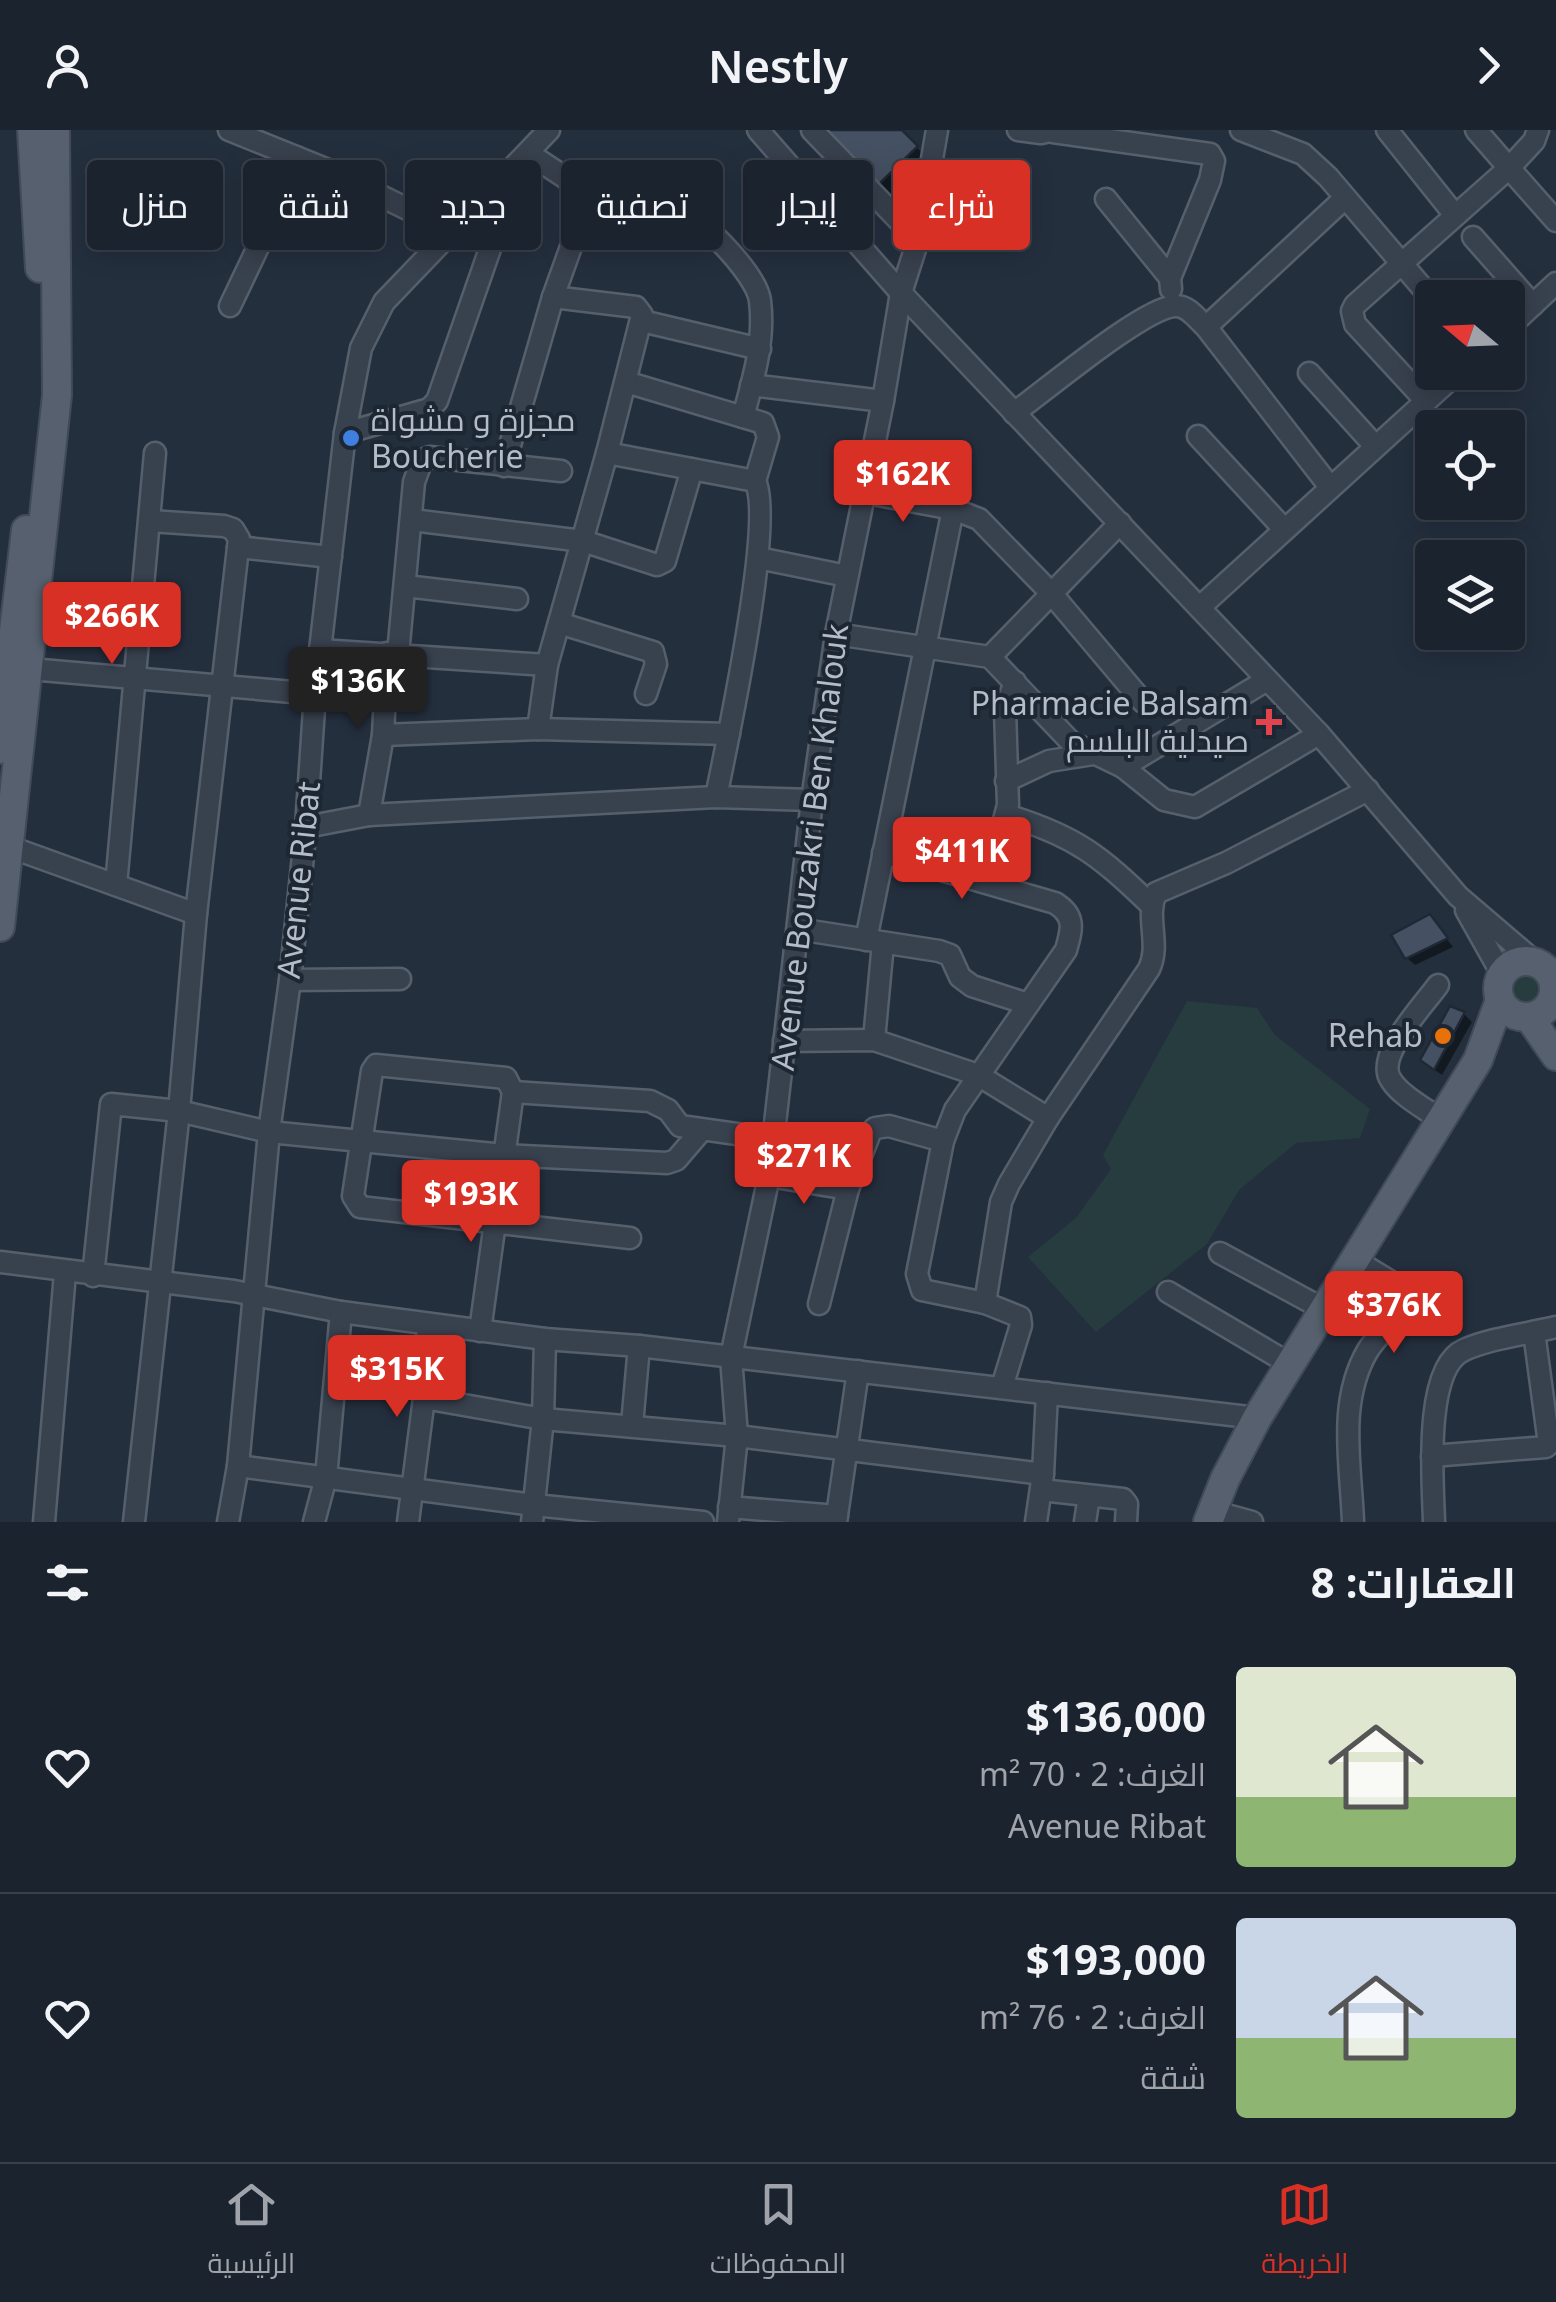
<!DOCTYPE html>
<html lang="ar">
<head>
<meta charset="utf-8">
<style>
	body { margin:0; font-family:"Noto Sans",Cairo,sans-serif; background:#282f3a; color:#f1f3f6; direction:rtl; height:100vh; display:flex; flex-direction:column; font-size:38px; white-space:nowrap }
	* { box-sizing:border-box; margin:0 }
	p { font-size:32px; color:#a0a4aa }
	.icon { flex:none; width:55px; height:55px; fill:none; stroke:currentColor; stroke-width:2; stroke-linecap:round; stroke-linejoin:round }
	.map { position:relative; height:1392px; overflow:hidden; direction:ltr }
	.side { display:flex; flex-direction:column; background:#1b232e; flex:1 }
	.side>* { flex:none }
	.guide { position:absolute; left:30px; top:30px; width:1000px; height:90px; direction:rtl; display:flex; gap:20px }
	.needle { width:65px; rotate:289deg }
	.tools { position:absolute; left:1415px; top:150px; display:grid; gap:20px }
	.tools a { display:grid; place-items:center; width:110px; height:110px; border-radius:10px; background:#1b232e; box-shadow:0 5px 25px #0003,0 0 0 2px #39404a; font-size:50px }
	.price { position:absolute; translate:-50% -85px; padding:0 22px; border-radius:10px; background:#d93025; color:#fff; font-size:32px; line-height:65px; filter:drop-shadow(0 2px 5px #0008) }
	.price::after { content:''; position:absolute; left:50%; top:60px; width:30px; height:22px; margin-left:-15px; background:inherit; clip-path:polygon(0 0,100% 0,50% 100%) }
	.price.active { background:#222; color:#fff }
	ul { padding:0; list-style:none }
	li { display:flex; align-items:center; gap:30px; height:250px; padding:0 40px }
	li+li { border-top:2px solid #39404a }
	li span { display:grid; place-items:center; flex:none; width:280px; height:200px; border-radius:10px; color:#555 }
	li>.icon { margin-inline-start:auto }
	span .icon { width:120px; height:120px; fill:#fffc; stroke-width:1 }
	li b { font-size:42px }
	h2 { display:flex; justify-content:space-between; align-items:center; height:120px; padding:0 40px; font-size:42px }
	.chip { padding:0 35px; border-radius:10px; background:#1b232e; box-shadow:0 5px 25px #0003,0 0 0 2px #39404a; font-size:35px; line-height:90px }
	.chip.active { background:#d93025; color:#fff }
	header { display:flex; justify-content:space-between; align-items:center; height:130px; padding:0 40px; background:#1b232e; font-size:45px; font-weight:600 }
	.tabs { display:flex; justify-content:space-around; align-items:center; height:140px; border-top:2px solid #39404a; background:#1b232e; font-size:28px; color:#a0a4aa }
	.tabs a { display:grid; justify-items:center; gap:5px }
	.tabs .active { color:#d93025 }
	.map>svg:first-child { display:block }
</style>
</head>
<body>
<header><svg class="icon" aria-label="forward" viewBox="0 0 24 24"><path d="M9 5l7 7-7 7"/></svg>Nestly<svg class="icon" aria-label="person" viewBox="0 0 24 24"><circle cx="12" cy="8" r="4"/><path d="M4 21q1-7 8-7t8 7"/></svg></header>
<div class="map">
<svg width="1556" height="1392" viewBox="0 0 1556 1392">
	<rect width="100%" height="100%" fill="#242f3e"/>
	<g fill="#263c3f">
		<circle cx="1526" cy="859" r="22"/>
		<path d="M1187 871 1257 878 1275 905 1370 979 1360 1008 1296 1013 1239 1060 1207 1114 1096 1202 1028 1127 1076 1088 1111 1039 1103 1025Z"/>
	</g>
	<g fill="#0007">
		<path d="M825 0H900L933 34 894 71Z"/>
		<path d="M1437 795 1453 817 1415 835 1407 828Z"/>
		<path d="M1451 880 1464 884 1472 892 1442 945 1430 937Z"/>
	</g>
	<g fill="#455162" stroke="#1f2835" stroke-width="2.5">
		<path d="M822 0H902L918 16 876 57Z"/>
		<path d="M1430 784 1448 808 1405 829 1391 805Z"/>
		<path d="M1450 876 1465 882 1434 940 1420 930Z"/>
	</g>
	<g fill="none" stroke-linecap="round" stroke-linejoin="round">
		<g stroke="#565f6c" stroke-width="25">
			<g id="minor">
				<path d="M229 0 326 39 450 100 483 95 492 103 491 116 437 271 429 279 345 303"/>
				<path d="M758 0 901 163 1319 604 1458 766 1534 831"/>
				<path d="M812 0 918 110"/>
				<path d="M1018 0 1041 3 1054 0"/>
				<path d="M1241 0 1303 24 1328 47 1432 169"/>
				<path d="M1387 0 1454 84"/>
				<path d="M1476 0 1509 38 1534 11 1538 0"/>
				<path d="M1053 2 1210 24 1214 31 1210 50 1170 148"/>
				<path d="M590 64C614 65 645 60 668 70 694 81 757 143 760 171 765 211 753 250 743 287"/>
				<path d="M1106 69 1170 148 1171 159"/>
				<path d="M1473 107 1533 175"/>
				<path d="M230 176 280 71 296 27"/>
				<path d="M642 191 760 219"/>
				<path d="M1206 197 1345 68"/>
				<path d="M1508 198 1556 153"/>
				<path d="M1309 243 1375 316"/>
				<path d="M626 252 763 293 768 307 755 351"/>
				<path d="M751 255 883 271"/>
				<path d="M1426 271 1355 194 1352 181 1355 175 1509 38 1556 91"/>
				<path d="M1014 283C1045 261 1143 178 1175 176 1188 175 1197 189 1206 197L1330 357"/>
				<path d="M1198 306 1284 399"/>
				<path d="M607 323 755 351C775 390 727 613 716 667"/>
				<path d="M504 336 553 167"/>
				<path d="M862 362 953 379 979 389 1051 463 1143 572"/>
				<path d="M412 390 583 411 657 435 665 431 692 339"/>
				<path d="M238 417 331 427"/>
				<path d="M758 428 847 446"/>
				<path d="M405 456 517 469"/>
				<path d="M1200 477 1458 242"/>
				<path d="M559 493 653 522 656 534 646 564"/>
				<path d="M836 504 990 527 1071 612 1123 637 1164 670 1195 677 1319 604"/>
				<path d="M320 520 547 535 607 323 642 185 636 177 553 167 590 64 528 23"/>
				<path d="M398 524 414 352 422 330 430 327 561 341"/>
				<path d="M990 527 1120 393"/>
				<path d="M30 539 315 564"/>
				<path d="M538 599 547 535"/>
				<path d="M383 605 538 599 729 604"/>
				<path d="M1123 637 1267 550"/>
				<path d="M1006 651 1049 631 1093 624"/>
				<path d="M369 685 383 605 387 523"/>
				<path d="M1006 685C1076 706 1100 726 1151 775"/>
				<path d="M306 697 369 685 716 667 812 670"/>
				<path d="M10 717 196 784"/>
				<path d="M883 723 1055 773C1076 786 1072 799 1066 820L955 980 943 1011 917 1144 922 1160 985 1173 1020 1187 1021 1195 1002 1257"/>
				<path d="M987 753 1008 675 1005 579 1015 552"/>
				<path d="M116 755 155 323"/>
				<path d="M1466 780 1502 844"/>
				<path d="M798 799 939 821 950 825 960 847 972 856 1028 874"/>
				<path d="M866 810 953 379"/>
				<path d="M290 850 400 849"/>
				<path d="M1438 855C1424 875 1374 926 1391 950 1401 966 1426 979 1441 990"/>
				<path d="M1555 861 1556 860"/>
				<path d="M874 910 883 813"/>
				<path d="M784 911 874 910 978 945 1048 988"/>
				<path d="M513 962 650 971 668 980 680 996 772 1009"/>
				<path d="M769 1046 848 1059"/>
				<path d="M1220 1123 1325 1180"/>
				<path d="M0 1132 234 1161 341 1182 545 1209 639 1216 1257 1288"/>
				<path d="M93 1146 111 974 179 981 269 1002 504 1025 667 1033 676 1030 700 1002"/>
				<path d="M1168 1162 1290 1234"/>
				<path d="M985 1173 1001 1072 1009 1054 1048 988 1149 839C1161 814 1145 788 1156 763L1226 733 1368 660"/>
				<path d="M819 1174 848 1059 870 1003 875 998 889 996 943 1011"/>
				<path d="M480 1201 513 962 506 948 376 935 372 941 353 1066 360 1077 630 1108"/>
				<path d="M424 1268 543 1289 737 1306 1043 1344"/>
				<path d="M632 1295 639 1216"/>
				<path d="M1432 1326 1546 1317 1549 1314 1534 1202"/>
				<path d="M238 1336 534 1375 703 1392"/>
				<path d="M1041 1360 1123 1369 1127 1374 1126 1392"/>
				<path d="M729 1377 837 1386"/>
				<path d="M1212 1381 1252 1392"/>
				<path d="M44 1392 65 1143"/>
				<path d="M134 1392 179 981 196 784 239 409 233 399 224 396 150 391"/>
				<path d="M228 1392 238 1336 269 1002 290 850 306 697 315 564 345 303 361 218 384 172 549 0"/>
				<path d="M314 1392 326 1347 341 1182"/>
				<path d="M408 1392 424 1268 428 1194"/>
				<path d="M532 1392 543 1289 545 1209"/>
				<path d="M728 1392 737 1306 731 1227 769 1046 812 670 836 504 883 271 901 163 918 110 937 0"/>
				<path d="M836 1392 858 1241"/>
				<path d="M1036 1392 1043 1344 1047 1263"/>
				<path d="M1085 1392 1089 1366"/>
				<path d="M1353 1392C1351 1335 1337 1272 1368 1220 1380 1201 1404 1184 1411 1164L1355 1130"/>
				<path d="M1434 1392C1433 1353 1423 1238 1464 1220 1491 1208 1527 1204 1556 1197"/>
			</g>
		</g>
		<g stroke="#414a57" stroke-width="32">
			<g id="major">
				<path d="M32 0 40 138"/>
				<path d="M0 619 26 400"/>
				<path d="M0 797 57 265 55 0"/>
				<circle cx="1526" cy="859" r="28"/>
				<path d="M1529 887 1556 926"/>
				<path d="M1208 1392 1225 1349 1257 1288 1478 930 1500 870"/>
			</g>
		</g>
		<use href="#minor" stroke="#38414e" stroke-width="20"/>
		<use href="#major" stroke="#56606e" stroke-width="28"/>
	</g>
	<circle fill="#3f7fe0" stroke="#1d2633" stroke-width="4" cx="351" cy="308" r="10"/>
	<path fill="#e0444e" stroke="#1d2633" stroke-width="4" d="M1264 577h10v10h10v10h-10v10h-10v-10h-10v-10h10z"/>
	<circle fill="#e8710a" stroke="#1d2633" stroke-width="4" cx="1443" cy="906" r="10"/>
	<g text-anchor="middle" stroke-width="8" stroke-linejoin="round" paint-order="stroke">
		<g font-size="32" fill="#b4bcc9" stroke="#1d2633" text-anchor="end">
			<text x="371" y="301" text-anchor="start">مجزرة و مشواة<tspan x="371" dy="37">Boucherie</tspan></text>
			<text x="1249" y="585">Pharmacie Balsam<tspan x="1249" dy="37">صيدلية البلسم</tspan></text>
			<text x="1423" y="917">Rehab</text>
		</g>
		<g font-size="32" fill="#b4bcc9" stroke="#1d2633">
			<text transform="translate(810 717) rotate(-83)" y="11">Avenue Bouzakri Ben Khalouk</text>
			<text transform="translate(299 750) rotate(-84)" y="11">Avenue Ribat</text>
		</g>
	</g>
</svg>
<div class="tools">
<a><svg class="needle" viewBox="-14 -14 28 28"><path d="M0-13l5 13h-10z" fill="#e53935"/><path d="M0 13l5-13h-10z" fill="#a0a4aa"/></svg></a>
<a><svg class="icon" aria-label="locate" viewBox="0 0 24 24"><circle cx="12" cy="12" r="6"/><path d="M12 2v4M12 18v4M2 12h4M18 12h4"/></svg></a>
<a><svg class="icon" aria-label="layers" viewBox="0 0 24 24"><path d="M12 4l9 5-9 5-9-5zM3 14l9 5 9-5"/></svg></a>
</div>
<b class="price" style="left:903px;top:395px">$162K</b>
<b class="price" style="left:112px;top:537px">$266K</b>
<b class="price active" style="left:358px;top:602px">$136K</b>
<b class="price" style="left:962px;top:772px">$411K</b>
<b class="price" style="left:804px;top:1077px">$271K</b>
<b class="price" style="left:471px;top:1115px">$193K</b>
<b class="price" style="left:1394px;top:1226px">$376K</b>
<b class="price" style="left:397px;top:1290px">$315K</b>
<div class="guide">
<a class="chip active">شراء</a>
<a class="chip">إيجار</a>
<a class="chip">تصفية</a>
<a class="chip">جديد</a>
<a class="chip">شقة</a>
<a class="chip">منزل</a>
</div>
</div>
<section class="side">
<h2>العقارات: 8<svg class="icon" aria-label="filters" viewBox="0 0 24 24"><path d="M4 7h16M4 17h16"/><circle cx="9" cy="7" r="2"/><circle cx="15" cy="17" r="2"/></svg></h2>
<ul>
<li><span style="background:linear-gradient(#dfe7d0 65%,#8fb573 0)"><svg class="icon" aria-label="home" viewBox="0 0 24 24"><path d="M3 11l9-7 9 7M6 9v11h12V9"/></svg></span><div><b>$136,000</b><p>الغرف: 2 · 70 m²</p><p>Avenue Ribat</p></div><svg class="icon" aria-label="heart" viewBox="0 0 24 24"><path d="M12 20l-8-8c-3-5 5-10 8-4 3-6 11-1 8 4z"/></svg></li>
<li><span style="background:linear-gradient(#c9d6e8 60%,#8fb573 0)"><svg class="icon" aria-label="home" viewBox="0 0 24 24"><path d="M3 11l9-7 9 7M6 9v11h12V9"/></svg></span><div><b>$193,000</b><p>الغرف: 2 · 76 m²</p><p>شقة</p></div><svg class="icon" aria-label="heart" viewBox="0 0 24 24"><path d="M12 20l-8-8c-3-5 5-10 8-4 3-6 11-1 8 4z"/></svg></li>
</ul>
</section>
<nav class="tabs">
<a class="active"><svg class="icon" aria-label="map" viewBox="0 0 24 24"><path d="M3 6l6-2 6 2 6-2v14l-6 2-6-2-6 2zM9 4v14M15 6v14"/></svg>الخريطة</a>
<a><svg class="icon" aria-label="saved" viewBox="0 0 24 24"><path d="M7 4h10v16l-5-4-5 4z"/></svg>المحفوظات</a>
<a><svg class="icon" aria-label="home" viewBox="0 0 24 24"><path d="M3 11l9-7 9 7M6 9v11h12V9"/></svg>الرئيسية</a>
</nav>
</body>
</html>
